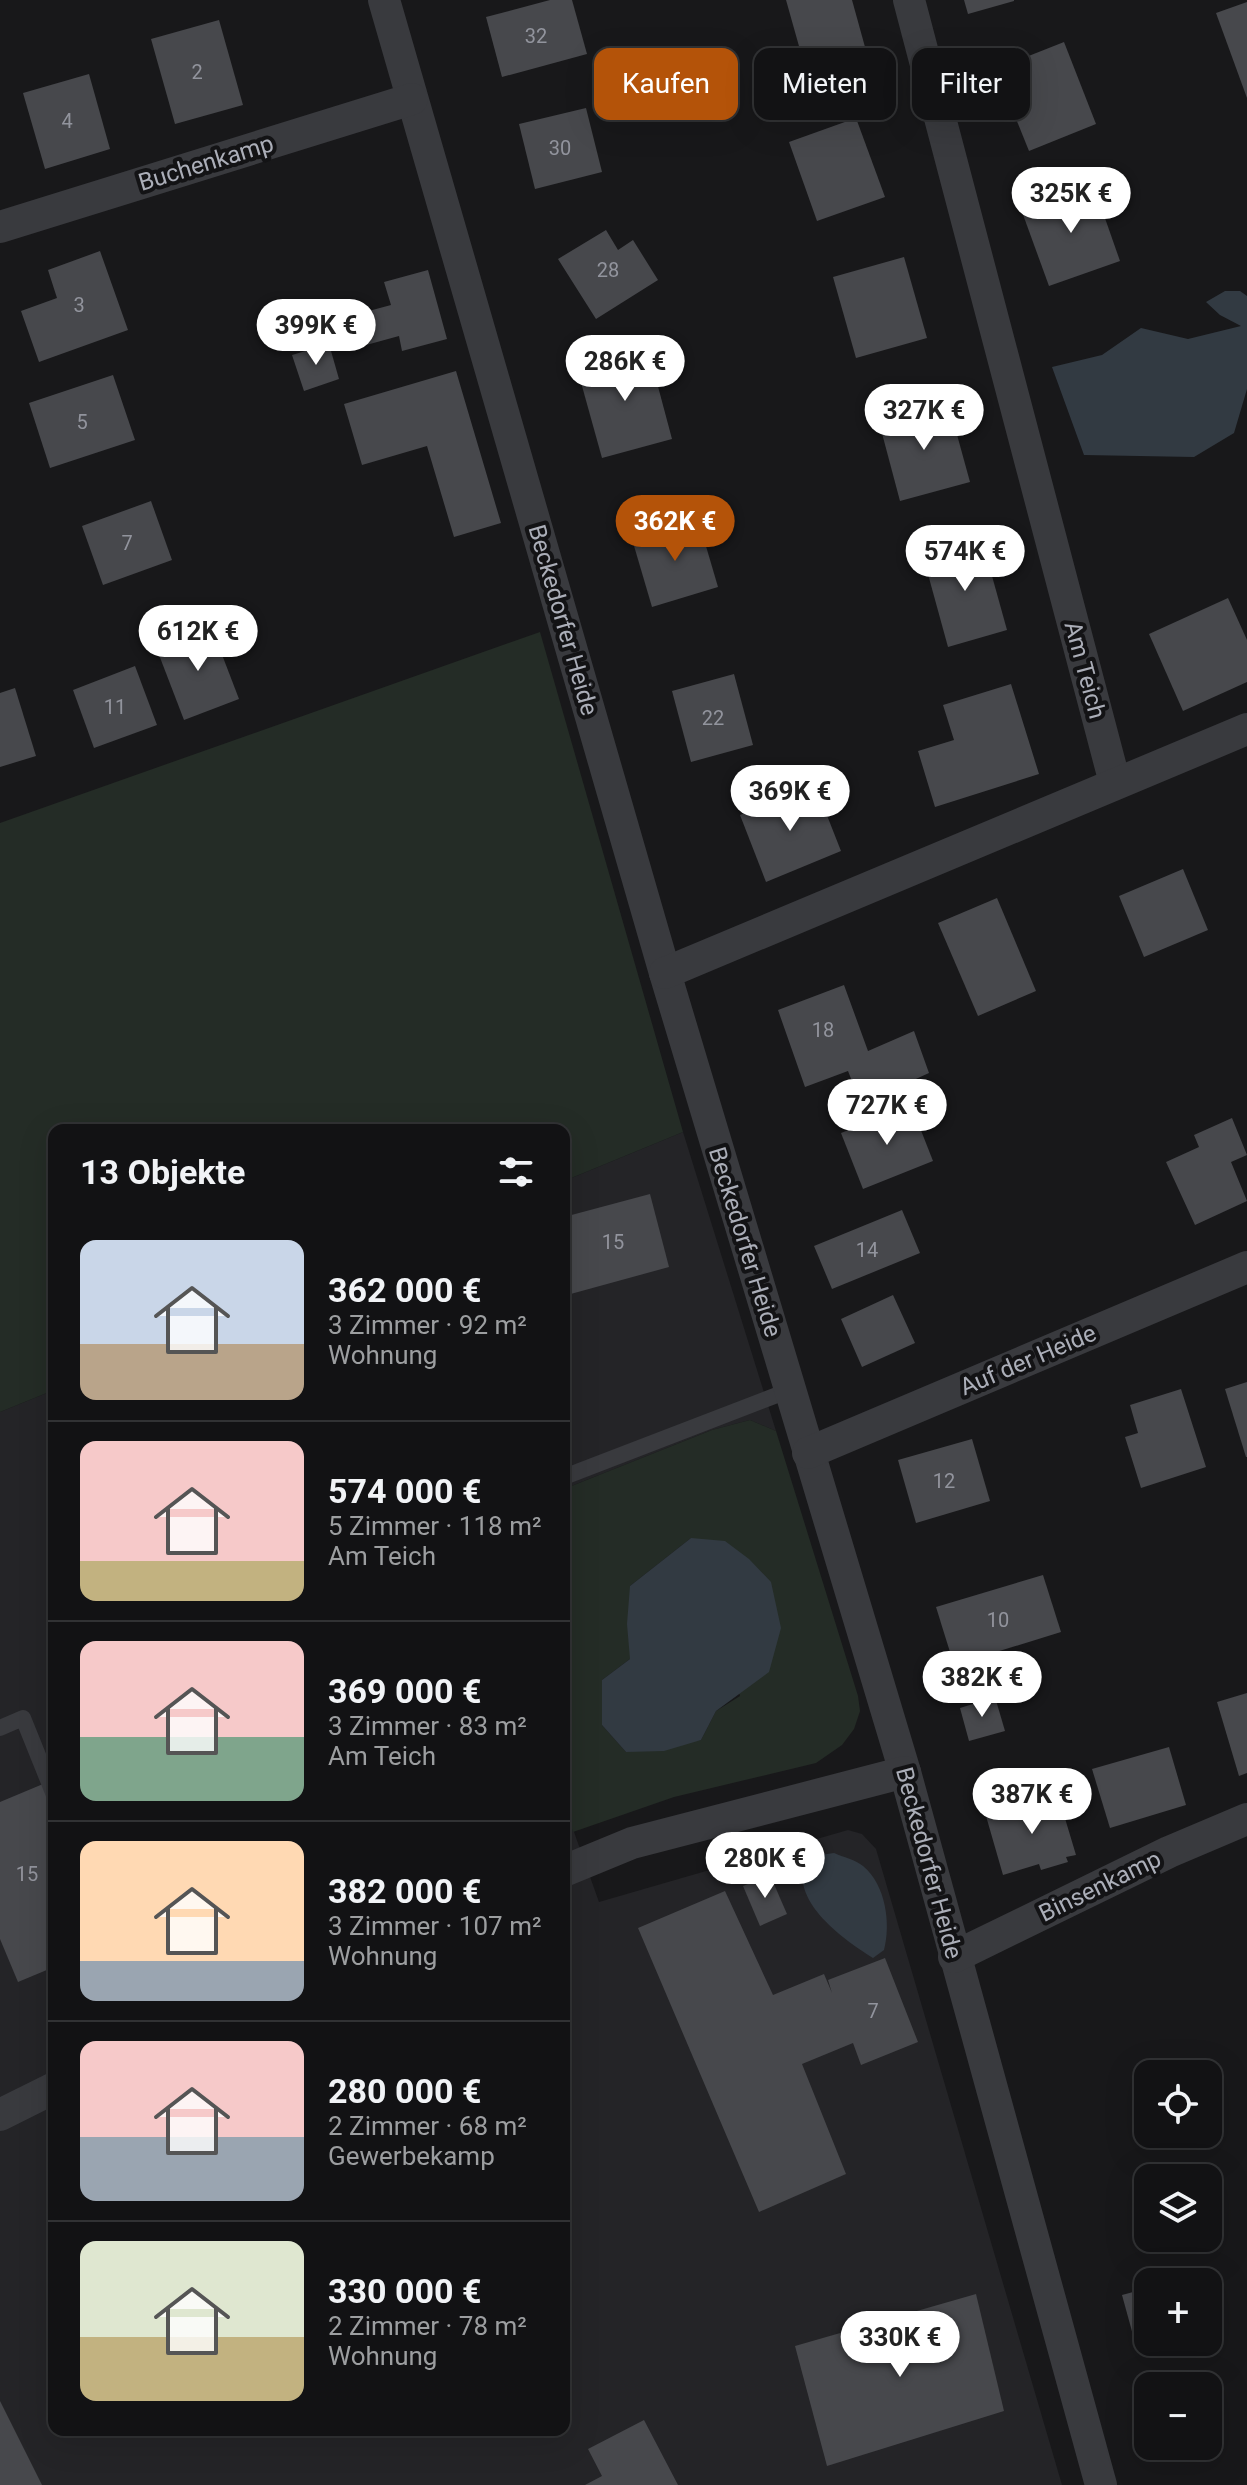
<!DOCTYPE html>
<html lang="de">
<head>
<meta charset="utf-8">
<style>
	body { margin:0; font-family:Roboto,sans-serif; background:#1b1b1d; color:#f1f3f6; height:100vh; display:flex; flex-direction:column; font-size:30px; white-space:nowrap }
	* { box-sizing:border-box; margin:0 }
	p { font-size:26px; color:#9c9ea0 }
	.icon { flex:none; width:44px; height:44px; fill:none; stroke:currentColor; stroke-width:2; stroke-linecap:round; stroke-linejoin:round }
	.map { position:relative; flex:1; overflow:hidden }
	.panel { position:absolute; left:48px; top:1124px; width:522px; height:1312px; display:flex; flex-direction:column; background:#121214; border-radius:16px; box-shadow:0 8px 32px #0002,0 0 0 2px #313234 }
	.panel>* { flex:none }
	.top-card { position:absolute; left:594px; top:48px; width:532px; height:72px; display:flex; gap:16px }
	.fabs { position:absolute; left:1134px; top:2060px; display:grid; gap:16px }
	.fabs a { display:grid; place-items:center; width:88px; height:88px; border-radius:16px; background:#121214; box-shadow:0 8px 32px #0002,0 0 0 2px #313234; font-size:40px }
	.price { position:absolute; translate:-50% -68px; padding:0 18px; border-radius:28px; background:#fff; color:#222; font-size:26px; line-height:52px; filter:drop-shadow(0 2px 4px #0008) }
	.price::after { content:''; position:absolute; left:50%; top:48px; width:24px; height:18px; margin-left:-12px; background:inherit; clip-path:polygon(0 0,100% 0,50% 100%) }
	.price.selected { background:#b45309; color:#fff }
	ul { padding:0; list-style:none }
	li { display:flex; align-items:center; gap:24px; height:200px; padding:0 32px }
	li+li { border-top:2px solid #313234 }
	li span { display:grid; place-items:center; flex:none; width:224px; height:160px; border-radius:16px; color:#555 }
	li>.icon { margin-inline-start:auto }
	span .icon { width:96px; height:96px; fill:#fffc; stroke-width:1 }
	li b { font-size:34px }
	h2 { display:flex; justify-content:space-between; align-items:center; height:96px; padding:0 32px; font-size:34px }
	.tag { padding:0 28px; border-radius:16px; background:#121214; box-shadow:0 8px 32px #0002,0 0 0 2px #313234; font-size:28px; line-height:72px }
	.tag.selected { background:#b45309; color:#fff }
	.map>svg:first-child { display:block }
</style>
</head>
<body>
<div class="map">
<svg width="1247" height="2485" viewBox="0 0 1247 2485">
	<rect width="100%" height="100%" fill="#18181a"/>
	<g fill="#242427">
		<path d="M683 1132 776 1431 750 1420 712 1430 564 1489V1181Z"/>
		<path d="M54 1390V2430H564V1804L599 1902 848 1830 862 1834 876 1849 1062 2485H0V1412Z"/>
	</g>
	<g fill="#242c26" fill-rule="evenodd">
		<path d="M540 632 683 1132 564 1181V1130H54V1390L0 1412V823Z"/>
		<path d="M750 1420 776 1431 858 1696 860 1711 854 1729 842 1745 816 1763 674 1797 573 1832 564 1804V1489L712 1430ZM691 1538 740 1696 716 1711 701 1740 626 1752 602 1725V1680L630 1659V1586Z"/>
	</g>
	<g fill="#323a42">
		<path d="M1225 291H1240L1247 296V389L1234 433 1194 457 1084 455 1052 367 1102 355 1141 328 1188 339 1241 326 1220 315 1206 302Z"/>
		<path d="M691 1538 725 1541 749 1559 771 1582 781 1628 769 1672 716 1711 701 1740 664 1751 626 1752 602 1725V1680L630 1659 627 1624 630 1586Z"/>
		<path d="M834 1853C843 1857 856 1860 863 1866 886 1885 891 1924 884 1950L873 1958C841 1938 786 1898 807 1857Z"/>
	</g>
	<g fill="#47484c">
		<path d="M550 0H572L587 54 502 77 486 17Z"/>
		<path d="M786 0H852L865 47 804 64Z"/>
		<path d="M964 0H1014V1L968 14Z"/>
		<path d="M1247 2V98L1216 13Z"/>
		<path d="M219 20 243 105 175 124 151 39Z"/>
		<path d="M1064 42 1096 124 1029 151 996 69Z"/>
		<path d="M89 74 110 149 45 169 23 93Z"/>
		<path d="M586 108 602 172 535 189 519 124Z"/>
		<path d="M856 118 885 197 817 221 789 142Z"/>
		<path d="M1093 184 1120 261 1049 286 1021 209Z"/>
		<path d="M606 230 618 250 633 240 658 280 596 319 558 259Z"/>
		<path d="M100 251 128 330 39 362 21 311 57 298 48 270Z"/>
		<path d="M904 257 927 338 856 358 833 277Z"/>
		<path d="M428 270 447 339 402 351 399 336 348 350 339 319 391 305 384 282Z"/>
		<path d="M329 344 339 379 304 391 292 355Z"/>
		<path d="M648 349 672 439 602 458 577 368Z"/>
		<path d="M456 371 501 523 454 537 427 446 362 465 344 404Z"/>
		<path d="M113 375 135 440 50 468 29 403Z"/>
		<path d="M948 402 970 482 900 501 879 422Z"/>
		<path d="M151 501 172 560 103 585 82 526Z"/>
		<path d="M698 519 718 587 652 607 632 539Z"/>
		<path d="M982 540 1007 630 948 647 923 556Z"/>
		<path d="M1228 598 1247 640V682L1183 711 1149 634Z"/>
		<path d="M211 626 239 699 184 720 156 647Z"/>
		<path d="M135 666 157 725 94 748 73 690Z"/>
		<path d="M734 674 753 745 691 762 672 691Z"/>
		<path d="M1011 684 1039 774 935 807 918 751 954 740 943 705Z"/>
		<path d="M15 688 36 756 0 767V693Z"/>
		<path d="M815 785 841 851 766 882 740 815Z"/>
		<path d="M1183 869 1208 930 1144 957 1119 896Z"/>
		<path d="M997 898 1036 991 978 1016 938 923Z"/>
		<path d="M844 985 868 1051 914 1031 929 1073 861 1104 848 1071 805 1087 778 1010Z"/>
		<path d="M911 1105 933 1161 863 1189 841 1133Z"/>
		<path d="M1232 1118 1247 1155 1231 1162 1247 1201 1195 1225 1166 1162 1199 1147 1194 1135Z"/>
		<path d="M650 1194 669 1267 567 1295 564 1217Z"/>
		<path d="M902 1210 920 1253 832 1289 814 1246Z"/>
		<path d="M893 1295 915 1343 862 1367 841 1319Z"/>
		<path d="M1247 1382V1457H1246L1225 1389Z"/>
		<path d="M1181 1389 1206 1467 1141 1488 1125 1437 1138 1433 1130 1405Z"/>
		<path d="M972 1439 990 1501 916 1523 898 1460Z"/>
		<path d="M1043 1575 1061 1632 954 1665 936 1607Z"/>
		<path d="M1247 1693V1773L1239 1776 1217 1702Z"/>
		<path d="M995 1697 1005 1731 969 1741 960 1708Z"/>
		<path d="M1169 1747 1186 1805 1110 1828 1092 1769Z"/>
		<path d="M43 1784 54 1810V1967L18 1982 0 1939V1802Z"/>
		<path d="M1058 1795 1076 1855 1066 1857 1068 1862 1041 1870 1039 1864 1003 1875 986 1816Z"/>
		<path d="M770 1875 787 1914 760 1926 743 1886Z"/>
		<path d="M725 1891 773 1995 824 1974 832 1993 828 1980 885 1958 918 2042 861 2065 853 2043 802 2064 846 2174 759 2212 638 1928Z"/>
		<path d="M1148 2288V2343L1136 2346 1122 2295Z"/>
		<path d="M976 2294 1004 2411 827 2466 795 2346Z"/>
		<path d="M0 2401 42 2485H0Z"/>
		<path d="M644 2420 678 2485H585L602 2476 588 2449Z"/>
	</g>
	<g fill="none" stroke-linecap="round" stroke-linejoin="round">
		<g stroke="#393a3e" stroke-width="16">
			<path d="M564 1477 790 1390"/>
			<path d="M0 1728 23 1718 54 1795"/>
		</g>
		<g stroke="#393a3e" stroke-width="32">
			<path d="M384 0 665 973 905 1772 1101 2485"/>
			<path d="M909 0 1115 783"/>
			<path d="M0 227 412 99"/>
			<path d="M665 973 1247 729"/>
			<path d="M808 1453 1247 1267"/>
			<path d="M564 1871 632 1843 905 1772"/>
			<path d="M954 1957 1169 1852 1247 1819"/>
			<path d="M0 2115 54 2088"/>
		</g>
	</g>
	<g text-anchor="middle" stroke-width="8" stroke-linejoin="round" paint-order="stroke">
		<g font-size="20" fill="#92949d">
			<text x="536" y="43">32</text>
			<text x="197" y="79">2</text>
			<text x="67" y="128">4</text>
			<text x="560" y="155">30</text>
			<text x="608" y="277">28</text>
			<text x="79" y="312">3</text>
			<text x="82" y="429">5</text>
			<text x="127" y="550">7</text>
			<text x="115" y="714">11</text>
			<text x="713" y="725">22</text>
			<text x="823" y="1037">18</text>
			<text x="613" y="1249">15</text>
			<text x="867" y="1257">14</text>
			<text x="944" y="1488">12</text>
			<text x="998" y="1627">10</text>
			<text x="27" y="1881">15</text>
			<text x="873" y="2018">7</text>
		</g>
		<g font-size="24" fill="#abaeb8" stroke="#131315">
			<text transform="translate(206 163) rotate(-17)" y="8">Buchenkamp</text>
			<text transform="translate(563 620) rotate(74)" y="8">Beckedorfer Heide</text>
			<text transform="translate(1085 670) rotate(75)" y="8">Am Teich</text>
			<text transform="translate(745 1242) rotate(73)" y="8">Beckedorfer Heide</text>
			<text transform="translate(1028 1360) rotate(-23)" y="8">Auf der Heide</text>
			<text transform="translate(929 1863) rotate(75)" y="8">Beckedorfer Heide</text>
			<text transform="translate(1100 1886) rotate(-26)" y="8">Binsenkamp</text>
		</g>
	</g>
</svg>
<div class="fabs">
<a><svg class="icon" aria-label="locate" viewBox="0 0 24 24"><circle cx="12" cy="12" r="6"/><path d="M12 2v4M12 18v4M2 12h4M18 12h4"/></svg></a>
<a><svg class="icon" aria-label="layers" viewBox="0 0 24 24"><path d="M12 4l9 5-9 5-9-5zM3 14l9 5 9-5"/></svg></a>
<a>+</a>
<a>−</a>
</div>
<b class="price" style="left:1071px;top:235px">325K €</b>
<b class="price" style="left:316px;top:367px">399K €</b>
<b class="price" style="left:625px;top:403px">286K €</b>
<b class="price" style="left:924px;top:452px">327K €</b>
<b class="price selected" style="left:675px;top:563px">362K €</b>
<b class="price" style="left:965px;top:593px">574K €</b>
<b class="price" style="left:198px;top:673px">612K €</b>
<b class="price" style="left:790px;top:833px">369K €</b>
<b class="price" style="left:887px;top:1147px">727K €</b>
<b class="price" style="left:982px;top:1719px">382K €</b>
<b class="price" style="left:1032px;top:1836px">387K €</b>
<b class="price" style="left:765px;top:1900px">280K €</b>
<b class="price" style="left:900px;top:2379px">330K €</b>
<div class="top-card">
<a class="tag selected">Kaufen</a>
<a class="tag">Mieten</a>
<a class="tag">Filter</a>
</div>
<section class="panel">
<h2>13 Objekte<svg class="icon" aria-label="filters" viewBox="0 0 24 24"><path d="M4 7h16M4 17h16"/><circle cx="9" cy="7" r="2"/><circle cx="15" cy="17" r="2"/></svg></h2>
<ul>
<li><span style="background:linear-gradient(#c9d6e8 65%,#b9a48a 0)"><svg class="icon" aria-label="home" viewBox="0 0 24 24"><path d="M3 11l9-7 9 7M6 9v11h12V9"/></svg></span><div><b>362 000 €</b><p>3 Zimmer · 92 m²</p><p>Wohnung</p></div></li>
<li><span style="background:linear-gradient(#f6c9c9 75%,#c2b280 0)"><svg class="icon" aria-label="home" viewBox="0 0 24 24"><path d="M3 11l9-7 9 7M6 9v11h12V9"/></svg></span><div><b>574 000 €</b><p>5 Zimmer · 118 m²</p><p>Am Teich</p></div></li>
<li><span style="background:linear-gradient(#f6c9c9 60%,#7fa58c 0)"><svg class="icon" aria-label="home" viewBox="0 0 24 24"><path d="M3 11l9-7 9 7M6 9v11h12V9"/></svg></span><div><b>369 000 €</b><p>3 Zimmer · 83 m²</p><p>Am Teich</p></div></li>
<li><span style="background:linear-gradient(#ffd9b3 75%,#9aa5b1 0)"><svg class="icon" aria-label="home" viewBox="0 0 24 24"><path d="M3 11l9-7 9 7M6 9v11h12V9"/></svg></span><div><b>382 000 €</b><p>3 Zimmer · 107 m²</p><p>Wohnung</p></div></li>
<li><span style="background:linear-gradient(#f6c9c9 60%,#9aa5b1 0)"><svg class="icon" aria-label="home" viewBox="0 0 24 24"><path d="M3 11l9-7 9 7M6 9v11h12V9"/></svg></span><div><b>280 000 €</b><p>2 Zimmer · 68 m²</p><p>Gewerbekamp</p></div></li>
<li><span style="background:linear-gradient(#dfe7d0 60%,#c2b280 0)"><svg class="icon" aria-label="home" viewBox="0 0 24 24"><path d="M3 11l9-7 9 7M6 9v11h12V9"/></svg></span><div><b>330 000 €</b><p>2 Zimmer · 78 m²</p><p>Wohnung</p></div></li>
</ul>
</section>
</div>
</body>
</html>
